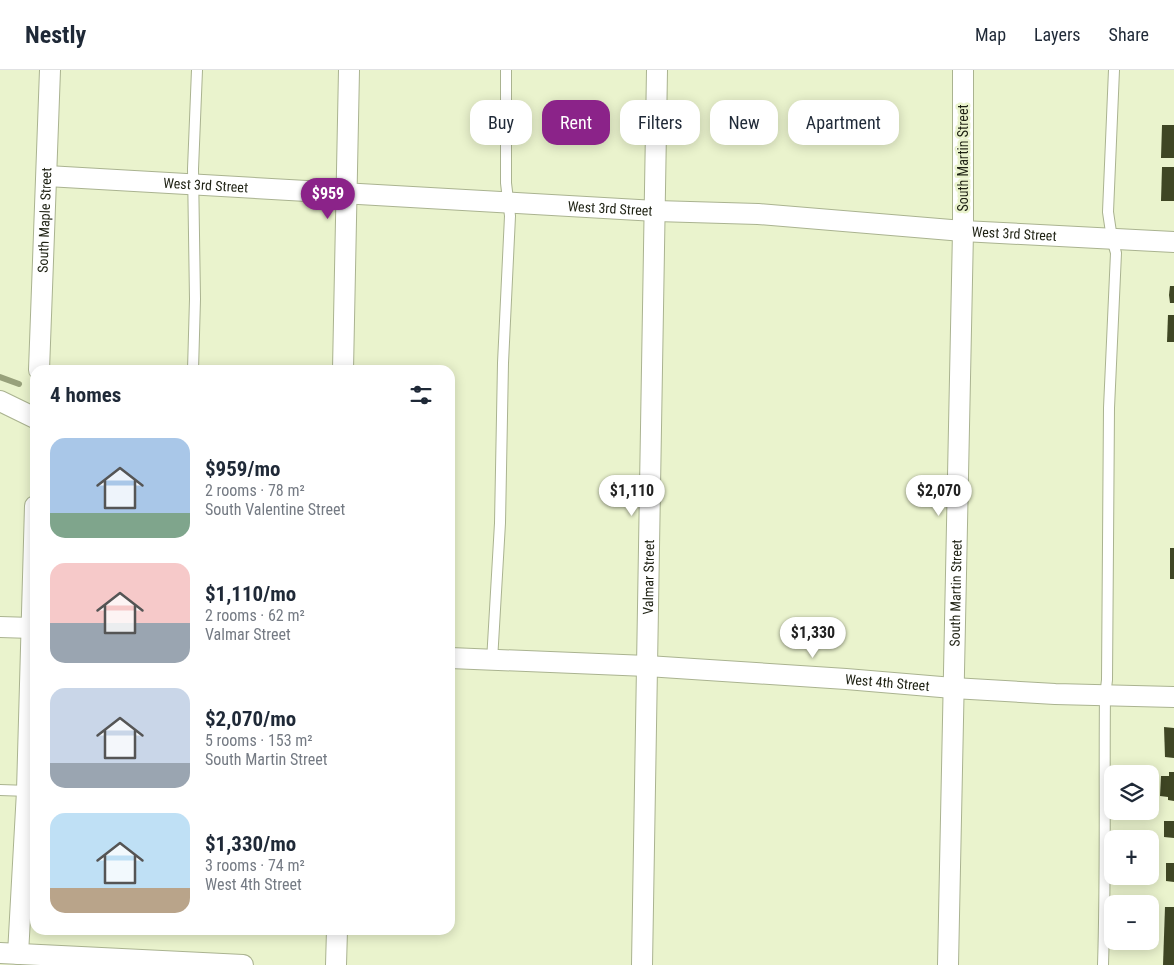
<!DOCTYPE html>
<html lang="en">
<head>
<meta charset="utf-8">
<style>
	body { margin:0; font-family:"Roboto Condensed",sans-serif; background:#f6f6f7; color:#1f2937; height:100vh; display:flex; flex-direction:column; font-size:19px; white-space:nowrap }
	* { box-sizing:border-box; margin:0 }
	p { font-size:16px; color:#747a83 }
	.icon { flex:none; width:28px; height:28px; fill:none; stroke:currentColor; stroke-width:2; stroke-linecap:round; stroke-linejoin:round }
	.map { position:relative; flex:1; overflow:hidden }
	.sheet { position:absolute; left:30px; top:295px; width:425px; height:570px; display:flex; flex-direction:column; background:#fff; border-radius:15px; box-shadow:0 2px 12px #0003 }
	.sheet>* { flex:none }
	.top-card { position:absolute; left:470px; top:30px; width:475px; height:45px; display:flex; gap:10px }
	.buttons { position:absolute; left:1104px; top:695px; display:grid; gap:10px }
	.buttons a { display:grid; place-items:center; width:55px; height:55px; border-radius:10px; background:#fff; box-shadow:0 2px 12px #0003; font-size:25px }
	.price { position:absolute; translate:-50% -42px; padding:0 11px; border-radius:18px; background:#fff; color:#222; font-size:16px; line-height:32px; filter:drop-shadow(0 1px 2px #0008) }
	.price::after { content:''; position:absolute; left:50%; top:30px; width:15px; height:11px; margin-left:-8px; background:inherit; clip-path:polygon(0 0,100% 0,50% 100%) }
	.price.current { background:#8b2389; color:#fff }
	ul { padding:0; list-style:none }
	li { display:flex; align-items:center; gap:15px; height:125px; padding:0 20px }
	li span { display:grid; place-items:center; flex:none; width:140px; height:100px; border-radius:15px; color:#555 }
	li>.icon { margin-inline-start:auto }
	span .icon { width:60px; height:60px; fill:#fffc; stroke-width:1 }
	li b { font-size:21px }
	h2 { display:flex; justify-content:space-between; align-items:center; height:60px; padding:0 20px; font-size:21px }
	.chip { padding:0 18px; border-radius:15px; background:#fff; box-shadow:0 2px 12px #0003; font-size:18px; line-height:45px }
	.chip.current { background:#8b2389; color:#fff }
	header { display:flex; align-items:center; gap:30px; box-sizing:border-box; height:70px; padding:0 25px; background:#fff; border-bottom:1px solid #e0e1e3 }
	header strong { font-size:24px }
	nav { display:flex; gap:28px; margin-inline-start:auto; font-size:18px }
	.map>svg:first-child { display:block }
</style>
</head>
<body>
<header>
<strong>Nestly</strong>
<nav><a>Map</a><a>Layers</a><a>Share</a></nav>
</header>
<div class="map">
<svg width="1174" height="895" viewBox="0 0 1174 895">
	<rect width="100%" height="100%" fill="#eaf3cd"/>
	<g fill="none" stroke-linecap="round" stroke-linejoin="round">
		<path stroke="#98a17b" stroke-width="6" d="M0 307 19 314"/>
	</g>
	<g fill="#3f4624">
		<path d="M1162 55H1174V88H1161Z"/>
		<path d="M1162 97H1174V131H1161Z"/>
		<path d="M1170 216H1174V233H1170L1169 225Z"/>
		<path d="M1168 245H1174V272H1167Z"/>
		<rect x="1170" y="478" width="4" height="31"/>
		<path d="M1164 657 1174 658V688L1165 687Z"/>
		<path d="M1169 702H1174V731L1168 730V727L1160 726 1161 706H1169Z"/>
		<path d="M1164 751H1174V768L1164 767Z"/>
		<path d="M1166 793H1174V812L1166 811Z"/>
		<path d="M1165 837H1174V895H1163Z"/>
	</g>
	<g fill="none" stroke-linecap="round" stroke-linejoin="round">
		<g stroke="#aab390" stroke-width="12">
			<g id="service">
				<path d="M193 300 195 229 193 99 197 0"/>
				<path d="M492 591 500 453 503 293 510 146 506 113V0"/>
				<path d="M0 720 29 721"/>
				<path d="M1103 895C1106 805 1104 715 1105 626L1107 610 1109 338 1116 183 1112 169 1108 142 1114 0"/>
			</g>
		</g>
		<g stroke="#aab390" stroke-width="22">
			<g id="minor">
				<path id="s1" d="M47 106 656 141 758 144 963 161 1174 172"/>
				<path id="s2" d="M39 300 50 0"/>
				<path d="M343 300 349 0"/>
				<path d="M0 331 35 348"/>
				<path d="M0 557 32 558"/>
				<path id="s3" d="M450 588 647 596 846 609 953 618 1055 624 1174 627"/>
				<path d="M0 883 243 895"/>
				<path d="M18 884 27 721 35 436"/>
				<path d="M336 895 337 860"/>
				<path id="s4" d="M642 895 657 0"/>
				<path id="s5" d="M948 895 963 161V0"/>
			</g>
		</g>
		<use href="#service" stroke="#fff" stroke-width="10"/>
		<use href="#minor" stroke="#fff" stroke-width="20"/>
	</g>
	<g text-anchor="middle" stroke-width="5" stroke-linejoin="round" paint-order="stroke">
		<g font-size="14" fill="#1e2113" stroke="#eaf3cd">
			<text transform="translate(963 88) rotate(-90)" y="5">South Martin Street</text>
			<text dy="5" stroke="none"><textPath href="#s1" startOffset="159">West 3rd Street</textPath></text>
			<text dy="5" stroke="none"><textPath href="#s1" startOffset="564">West 3rd Street</textPath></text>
			<text dy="5" stroke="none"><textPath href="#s2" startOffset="150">South Maple Street</textPath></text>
			<text dy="5" stroke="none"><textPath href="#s1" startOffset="969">West 3rd Street</textPath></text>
			<text dy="5" stroke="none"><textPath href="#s4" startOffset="388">Valmar Street</textPath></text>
			<text dy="5" stroke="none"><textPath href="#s5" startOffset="372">South Martin Street</textPath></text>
			<text dy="5" stroke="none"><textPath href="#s3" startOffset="438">West 4th Street</textPath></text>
		</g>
	</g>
</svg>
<div class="buttons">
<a><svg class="icon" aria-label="layers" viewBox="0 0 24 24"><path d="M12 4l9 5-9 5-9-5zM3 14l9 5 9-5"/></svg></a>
<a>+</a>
<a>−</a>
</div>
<b class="price current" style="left:328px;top:150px">$959</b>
<b class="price" style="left:632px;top:447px">$1,110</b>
<b class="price" style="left:939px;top:447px">$2,070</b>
<b class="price" style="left:813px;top:589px">$1,330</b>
<div class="top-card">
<a class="chip">Buy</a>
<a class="chip current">Rent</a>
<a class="chip">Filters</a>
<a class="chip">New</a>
<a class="chip">Apartment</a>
</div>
<section class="sheet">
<h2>4 homes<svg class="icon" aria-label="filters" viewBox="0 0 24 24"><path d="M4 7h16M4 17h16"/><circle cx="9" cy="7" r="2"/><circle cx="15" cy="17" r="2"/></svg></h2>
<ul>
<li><span style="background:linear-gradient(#a9c7e8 75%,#7fa58c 0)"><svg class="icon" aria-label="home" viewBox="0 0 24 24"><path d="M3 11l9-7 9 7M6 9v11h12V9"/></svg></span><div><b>$959/mo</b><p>2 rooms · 78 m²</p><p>South Valentine Street</p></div></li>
<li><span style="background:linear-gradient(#f6c9c9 60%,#9aa5b1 0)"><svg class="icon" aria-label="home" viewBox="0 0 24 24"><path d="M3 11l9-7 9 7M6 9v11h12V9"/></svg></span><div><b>$1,110/mo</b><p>2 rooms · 62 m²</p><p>Valmar Street</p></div></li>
<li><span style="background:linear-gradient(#c9d6e8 75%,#9aa5b1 0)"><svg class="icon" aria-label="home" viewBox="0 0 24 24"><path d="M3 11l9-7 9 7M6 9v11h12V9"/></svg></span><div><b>$2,070/mo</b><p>5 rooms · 153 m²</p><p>South Martin Street</p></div></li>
<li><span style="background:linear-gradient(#bfe0f5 75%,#b9a48a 0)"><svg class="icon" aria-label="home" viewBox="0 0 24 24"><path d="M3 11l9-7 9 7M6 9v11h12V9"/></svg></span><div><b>$1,330/mo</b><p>3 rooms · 74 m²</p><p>West 4th Street</p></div></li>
</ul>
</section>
</div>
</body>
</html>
